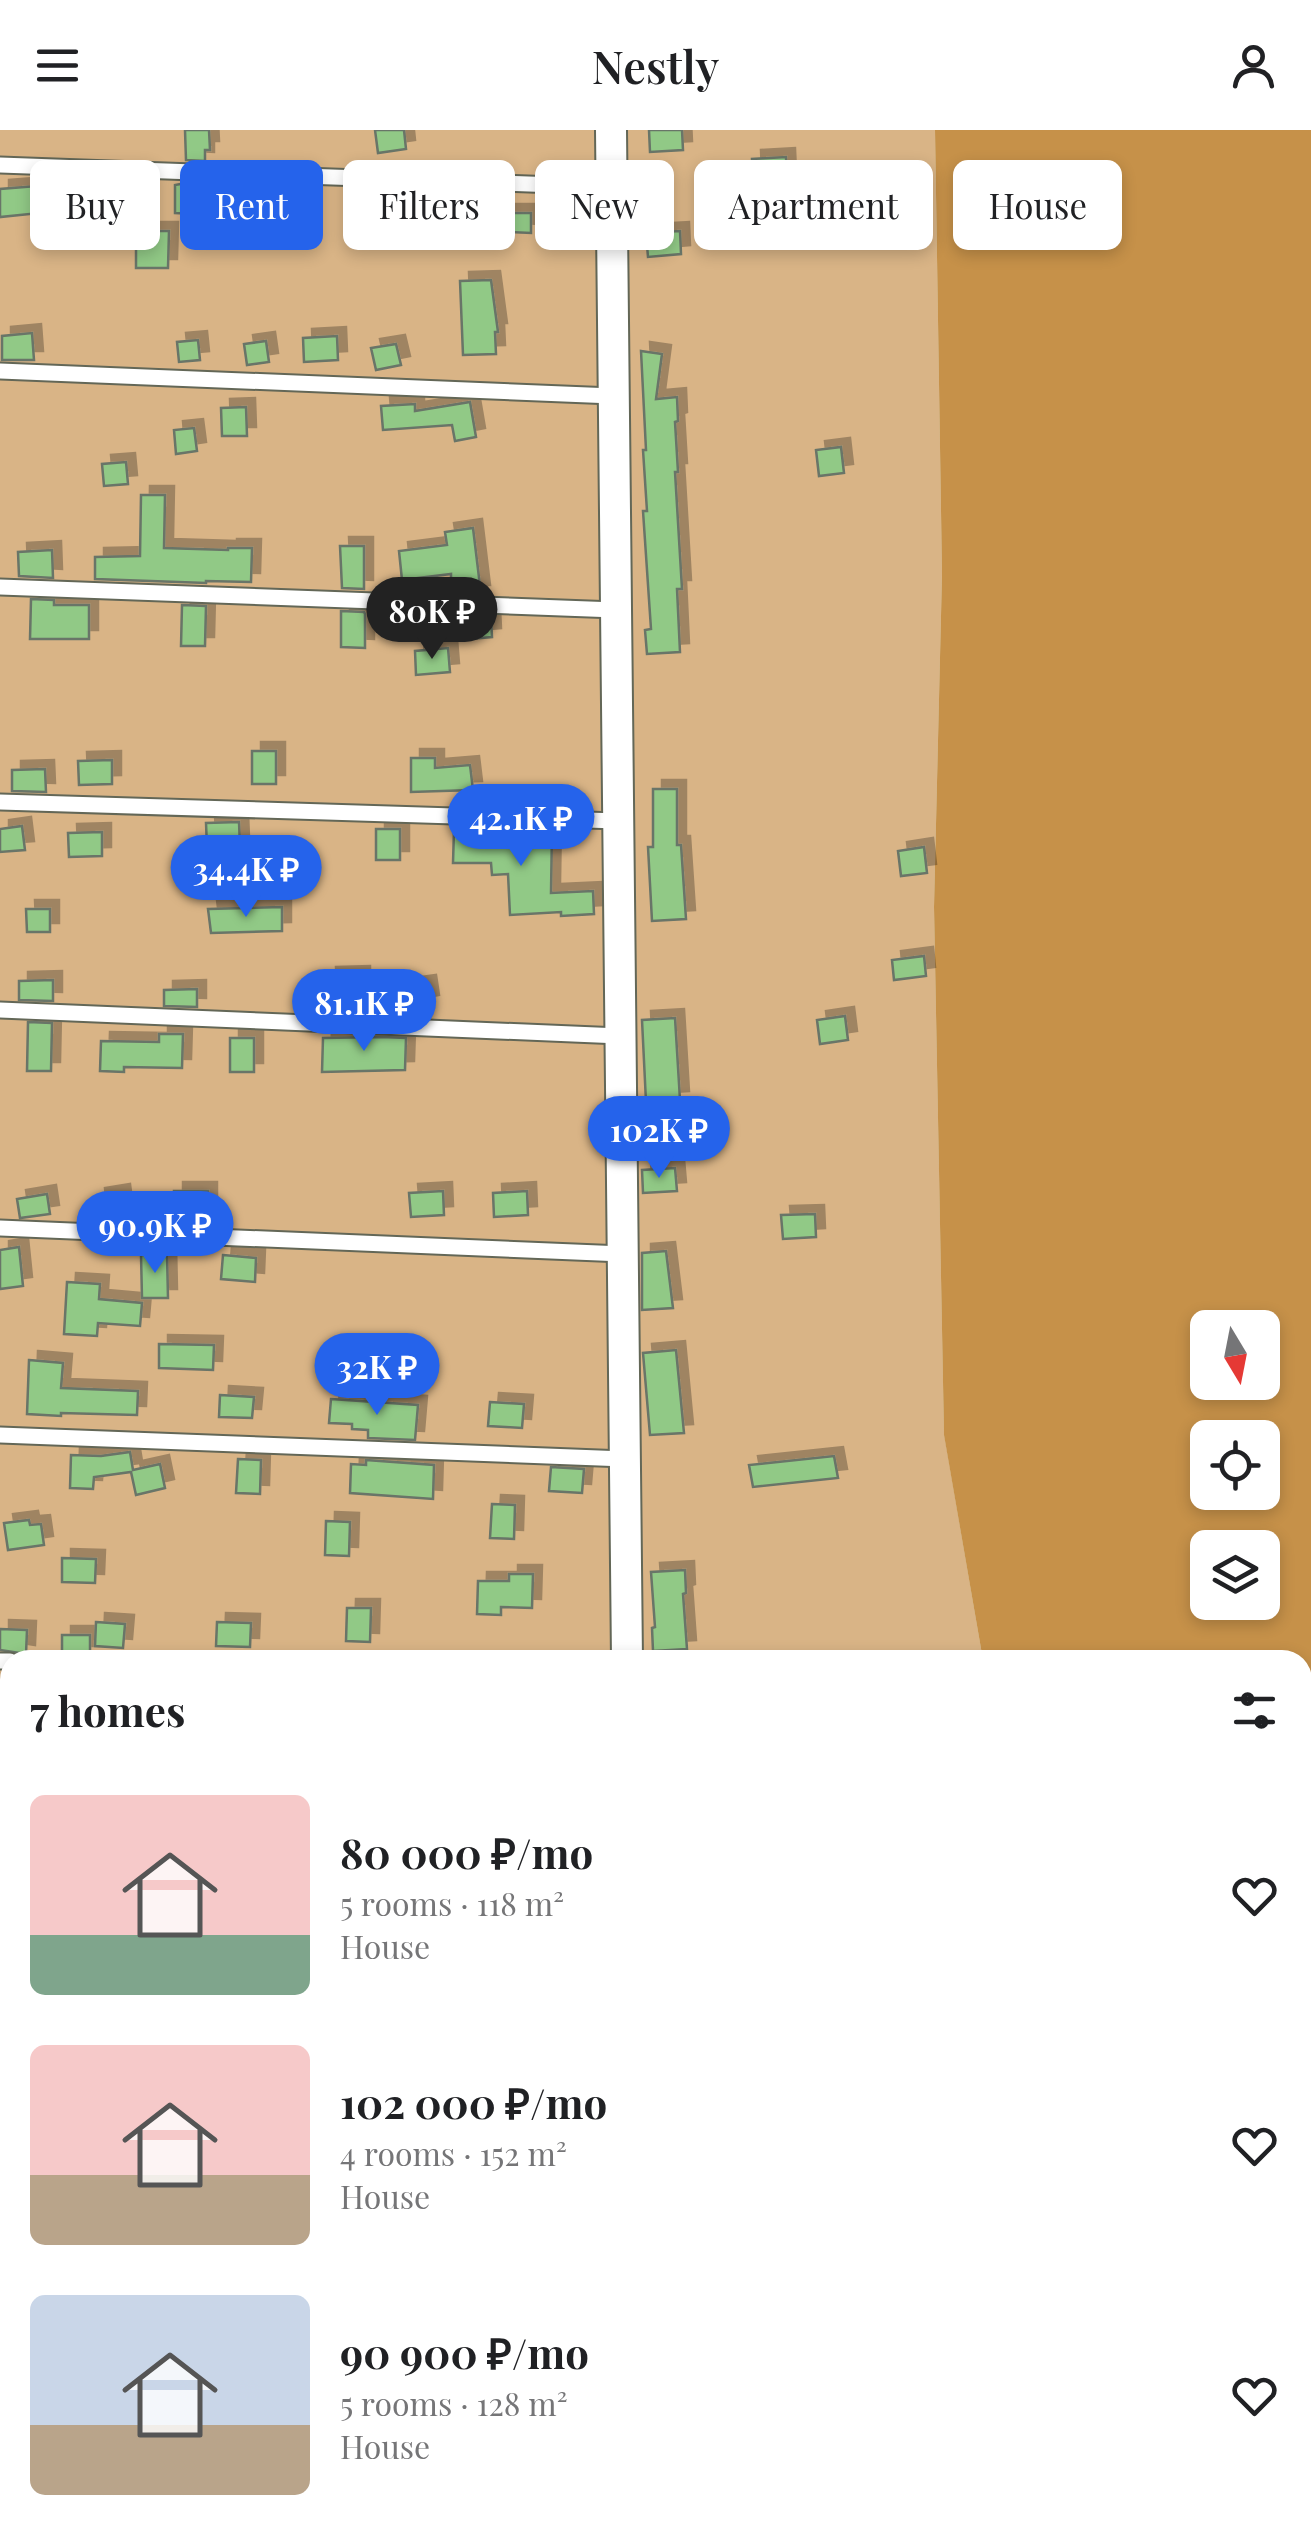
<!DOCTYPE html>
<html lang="en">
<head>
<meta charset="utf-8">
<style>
	body { margin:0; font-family:"Playfair Display",serif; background:#f2f2f2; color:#202124; height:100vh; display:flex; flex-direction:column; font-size:38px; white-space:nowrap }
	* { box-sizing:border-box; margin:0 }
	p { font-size:32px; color:#757577 }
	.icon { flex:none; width:55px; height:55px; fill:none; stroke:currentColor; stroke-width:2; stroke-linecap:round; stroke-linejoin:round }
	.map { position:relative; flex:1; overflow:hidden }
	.side { position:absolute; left:0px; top:1520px; width:1312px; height:892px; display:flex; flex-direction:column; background:#fff; border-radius:30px 30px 0 0; box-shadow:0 5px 15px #0003 }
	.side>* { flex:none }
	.banner { position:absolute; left:30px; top:30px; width:1252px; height:90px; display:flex; gap:20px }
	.needle { width:65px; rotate:170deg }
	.buttons { position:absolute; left:1190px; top:1180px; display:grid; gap:20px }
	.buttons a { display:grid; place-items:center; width:90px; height:90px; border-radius:15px; background:#fff; box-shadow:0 5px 15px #0003; font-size:50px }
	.price { position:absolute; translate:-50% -85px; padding:0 22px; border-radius:35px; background:#2563eb; color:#fff; font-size:32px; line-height:65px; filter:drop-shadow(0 2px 5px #0008) }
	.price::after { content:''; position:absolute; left:50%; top:60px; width:30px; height:22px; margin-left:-15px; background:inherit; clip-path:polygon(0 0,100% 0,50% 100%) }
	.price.selected { background:#222; color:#fff }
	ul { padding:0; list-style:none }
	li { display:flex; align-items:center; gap:30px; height:250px; padding:0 30px }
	li span { display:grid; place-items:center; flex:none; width:280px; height:200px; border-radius:15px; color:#555 }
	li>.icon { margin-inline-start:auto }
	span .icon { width:120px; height:120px; fill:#fffc; stroke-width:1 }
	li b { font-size:42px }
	h2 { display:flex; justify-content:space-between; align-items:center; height:120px; padding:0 30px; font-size:42px }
	.tag { padding:0 35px; border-radius:15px; background:#fff; box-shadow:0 5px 15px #0003; font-size:35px; line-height:90px }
	.tag.selected { background:#2563eb; color:#fff }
	header { display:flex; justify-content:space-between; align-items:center; height:130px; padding:0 30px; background:#fff; font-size:45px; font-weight:600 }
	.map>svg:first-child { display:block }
</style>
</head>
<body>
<header><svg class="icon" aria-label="menu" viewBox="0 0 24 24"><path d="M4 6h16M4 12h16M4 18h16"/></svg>Nestly<svg class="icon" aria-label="person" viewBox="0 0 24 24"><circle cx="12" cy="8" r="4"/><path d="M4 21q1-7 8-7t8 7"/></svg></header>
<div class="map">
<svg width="1311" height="2412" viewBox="0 0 1311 2412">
	<defs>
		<filter id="shadow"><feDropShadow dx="9" dy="-9" stdDeviation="0" flood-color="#0004"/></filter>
	</defs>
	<rect width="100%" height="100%" fill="#dde1d0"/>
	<g fill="#d9b486">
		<path d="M0 0H935L942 444 934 777 944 1304 983 1530H10V2402L756 2403 752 2412H0Z"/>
		<path d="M1311 2161V2412H1148L1152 2403 1302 2402V2165Z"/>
	</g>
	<g fill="#c69149" fill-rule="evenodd">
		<path d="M935 0H1311V2152L1303 2157 1302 1530H983L944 1305 934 777 942 444ZM1208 1198H1262V1252H1208ZM1208 1308H1262V1362H1208ZM1208 1418H1262V1472H1208Z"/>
		<path d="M756 2402H1140V2403L1137 2412H752Z"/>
	</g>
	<g fill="#91c986" stroke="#697467" stroke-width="2.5" filter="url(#shadow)">
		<path d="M185 0H209L210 20H205V31L186 30Z"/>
		<path d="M375 0H404L406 19 378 23Z"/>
		<path d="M649 0H682L683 20 650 22Z"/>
		<path d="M786 27 787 51 753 53 752 29Z"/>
		<path d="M186 53 206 54V64L197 65 196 84 175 83V55Z"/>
		<path d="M37 56 40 83 0 87V59Z"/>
		<path d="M82 60 86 89 61 92 57 64Z"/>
		<path d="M382 60 396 61 400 87 374 91 370 62Z"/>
		<path d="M443 62 491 64 490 83H531V103L441 99Z"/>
		<path d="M136 101H169L168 138H136Z"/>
		<path d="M680 101 681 124 648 127 646 103Z"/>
		<path d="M491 150 498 202H495L496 224 463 225 460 151Z"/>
		<path d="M32 203 34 230H2V206Z"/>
		<path d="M337 206 338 230 304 232 303 208Z"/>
		<path d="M198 210 200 230 179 232 177 212Z"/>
		<path d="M266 211 269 232 247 235 244 214Z"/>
		<path d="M396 214 401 235 376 240 371 218Z"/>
		<path d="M641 221 662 224 656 269 677 267 678 291 675 292 678 342H675L682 459H677L680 522 647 524 645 500 651 499 643 381H647L643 320H646Z"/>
		<path d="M470 272 476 307 455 311 452 295 383 300 381 276 415 274V281Z"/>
		<path d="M246 277 247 306H222L221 278Z"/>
		<path d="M194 298 197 321 176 324 174 300Z"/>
		<path d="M841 317 844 343 819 346 816 320Z"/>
		<path d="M126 332 128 354 104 356 102 334Z"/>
		<path d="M141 365H165L164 418 228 420V418H252L251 452 206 451V453L95 449V427L140 426Z"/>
		<path d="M473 398 481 464 455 463 454 450 451 451V444L402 450 399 421 447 415 445 402Z"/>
		<path d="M340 416H364V459L342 458Z"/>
		<path d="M52 420 53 448 19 446 18 422Z"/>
		<path d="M31 469 54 470V475H89V509H30Z"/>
		<path d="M182 475 206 476 205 516H181Z"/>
		<path d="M341 481 364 482 365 484V518L341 517Z"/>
		<path d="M457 485 491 487 492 507 459 510Z"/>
		<path d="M448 518 450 542 416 545 415 521Z"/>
		<rect x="252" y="621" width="24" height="33"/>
		<path d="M411 628H435V638L470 635 473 660 411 662Z"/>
		<path d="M112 630V654L79 655 78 631Z"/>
		<path d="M45 639 46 662 12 661V640Z"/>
		<path d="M653 659H677V715H681L686 789 652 791 648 717H653Z"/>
		<path d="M239 692 240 716 207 717 206 693Z"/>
		<path d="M22 696 25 720 0 722V699Z"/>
		<path d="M485 698 552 700 551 763 593 761 594 784 561 786V782L510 785 508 744 492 745 491 733H453L454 700Z"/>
		<rect x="376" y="699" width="24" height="31"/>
		<path d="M102 702V726L69 727 68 703Z"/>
		<path d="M924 717 927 743 901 746 898 721Z"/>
		<path d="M282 777V801L211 803 208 779Z"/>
		<path d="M26 779H50V802H27Z"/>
		<path d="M924 826 926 846 894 850 892 830Z"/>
		<path d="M361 845V869L328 870 327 846Z"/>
		<path d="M53 850V871L19 870V851Z"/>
		<path d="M427 854 430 874 406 878V886L382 885 383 860Z"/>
		<path d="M197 859V877L164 876V860Z"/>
		<path d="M845 886 848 910 820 914 817 890Z"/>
		<path d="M675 888 680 970 646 972 642 890Z"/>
		<path d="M28 892 52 893 51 941H27Z"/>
		<path d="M159 904H183L182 938 124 937V942L100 941 101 911 159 912Z"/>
		<path d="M382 907 406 908 405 940 322 942 323 908Z"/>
		<rect x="230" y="908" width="24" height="34"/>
		<path d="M675 1038 677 1061 643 1063 642 1040Z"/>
		<rect x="174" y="1061" width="34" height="25"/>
		<path d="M443 1061 444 1085 411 1087 409 1063Z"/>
		<path d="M527 1061 528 1085 494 1087 493 1063Z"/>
		<path d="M121 1063 124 1087H98L96 1067Z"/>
		<path d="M47 1064 50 1084 20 1088 17 1069Z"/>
		<path d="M815 1084 816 1107 783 1109 781 1085Z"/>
		<path d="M19 1117 23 1156 0 1159V1120Z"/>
		<path d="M666 1121 673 1178 642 1180V1123Z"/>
		<path d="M167 1124 168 1168H142L141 1125Z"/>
		<path d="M223 1125 256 1128 255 1152 221 1149Z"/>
		<path d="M67 1152 100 1154 99 1169 142 1173 140 1196 98 1193 97 1206 64 1204Z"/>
		<path d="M159 1214 214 1215 213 1240 159 1238Z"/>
		<path d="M676 1220 684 1303 650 1305 643 1223Z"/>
		<path d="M29 1230 63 1233 61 1258 138 1261 137 1285 61 1283V1286L27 1284Z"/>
		<path d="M220 1265 254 1267 252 1288 219 1287Z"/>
		<path d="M331 1269 418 1275 415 1310 368 1308V1300L352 1299V1294L329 1293Z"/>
		<path d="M490 1272 524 1274 522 1298 488 1296Z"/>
		<path d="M130 1322 133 1340 160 1334 165 1358 136 1365 131 1342 94 1347 93 1359 70 1358 71 1325 101 1326Z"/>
		<path d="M834 1326 838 1348 753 1357 749 1335Z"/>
		<path d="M238 1329 261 1330 260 1364 236 1363Z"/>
		<path d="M366 1330 434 1335 433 1369 350 1363 351 1334 366 1335Z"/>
		<path d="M551 1337 584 1339 582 1363 549 1361Z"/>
		<path d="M492 1374 515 1375 514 1409 490 1408Z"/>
		<path d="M29 1390 30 1395 41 1394 44 1415 8 1420 4 1393Z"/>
		<path d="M326 1391 350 1392 349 1426 325 1425Z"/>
		<path d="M62 1428 96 1429 95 1453 62 1452Z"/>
		<path d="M685 1440 686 1463 683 1464 687 1519 653 1521 652 1498 655 1497 651 1442Z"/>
		<path d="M509 1444H533L532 1478 501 1477V1485L477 1484 478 1451H509Z"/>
		<path d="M347 1478H371L370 1512 346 1511Z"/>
		<path d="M96 1492 125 1494 123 1518 95 1516Z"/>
		<path d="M217 1492 251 1493 250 1517 216 1516Z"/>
		<path d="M0 1499 27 1500 26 1524 0 1520Z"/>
		<rect x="62" y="1505" width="28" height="20"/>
	</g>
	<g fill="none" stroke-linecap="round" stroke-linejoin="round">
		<g stroke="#636757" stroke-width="19">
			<g id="lane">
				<path d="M0 35 611 57"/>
				<path d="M0 241 613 266"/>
				<path d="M0 457 616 480"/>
				<path d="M0 672 618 691"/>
				<path d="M0 880 620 906"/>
				<path d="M0 1098 623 1124"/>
				<path d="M0 1305 625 1329"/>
				<path d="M0 1531H10"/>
				<path d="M0 1742 10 1743"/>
				<path d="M0 1956 10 1957"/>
				<path d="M0 2170H10"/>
				<path d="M219 2402 221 2412"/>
				<path d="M505 2402 507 2412"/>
			</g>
		</g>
		<g stroke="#636757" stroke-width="34">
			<g id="street">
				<path d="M611 0 627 1530"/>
				<path d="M129 2412 160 2402"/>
			</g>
		</g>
		<use href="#lane" stroke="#fff" stroke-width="15"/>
		<use href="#street" stroke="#fff" stroke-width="30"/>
	</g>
</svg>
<div class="buttons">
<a><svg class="needle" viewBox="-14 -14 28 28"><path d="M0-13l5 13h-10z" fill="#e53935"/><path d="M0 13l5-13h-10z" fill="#757577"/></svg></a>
<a><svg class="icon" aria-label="locate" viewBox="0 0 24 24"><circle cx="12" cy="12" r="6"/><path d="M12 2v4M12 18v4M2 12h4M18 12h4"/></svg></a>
<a><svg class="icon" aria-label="layers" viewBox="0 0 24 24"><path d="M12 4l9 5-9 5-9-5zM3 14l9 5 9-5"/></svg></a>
</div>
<b class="price selected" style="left:432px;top:532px">80K ₽</b>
<b class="price" style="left:521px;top:739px">42.1K ₽</b>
<b class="price" style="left:246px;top:790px">34.4K ₽</b>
<b class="price" style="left:364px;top:924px">81.1K ₽</b>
<b class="price" style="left:659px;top:1051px">102K ₽</b>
<b class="price" style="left:155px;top:1146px">90.9K ₽</b>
<b class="price" style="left:377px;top:1288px">32K ₽</b>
<div class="banner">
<a class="tag">Buy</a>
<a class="tag selected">Rent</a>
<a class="tag">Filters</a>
<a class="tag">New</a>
<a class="tag">Apartment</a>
<a class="tag">House</a>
</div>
<section class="side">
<h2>7 homes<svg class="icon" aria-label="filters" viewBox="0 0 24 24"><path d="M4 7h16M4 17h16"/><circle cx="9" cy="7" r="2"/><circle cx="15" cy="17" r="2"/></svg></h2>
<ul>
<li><span style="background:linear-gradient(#f6c9c9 70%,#7fa58c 0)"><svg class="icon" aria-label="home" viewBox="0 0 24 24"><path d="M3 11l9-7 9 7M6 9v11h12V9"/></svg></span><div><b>80 000 ₽/mo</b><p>5 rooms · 118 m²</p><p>House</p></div><svg class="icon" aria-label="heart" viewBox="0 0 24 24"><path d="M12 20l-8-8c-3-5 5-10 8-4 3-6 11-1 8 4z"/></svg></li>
<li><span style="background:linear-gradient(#f6c9c9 65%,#b9a48a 0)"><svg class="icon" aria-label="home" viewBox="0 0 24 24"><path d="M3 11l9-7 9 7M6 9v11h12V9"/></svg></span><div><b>102 000 ₽/mo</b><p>4 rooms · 152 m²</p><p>House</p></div><svg class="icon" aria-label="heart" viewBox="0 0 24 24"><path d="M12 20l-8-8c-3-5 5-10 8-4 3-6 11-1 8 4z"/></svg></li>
<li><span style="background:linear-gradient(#c9d6e8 65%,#b9a48a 0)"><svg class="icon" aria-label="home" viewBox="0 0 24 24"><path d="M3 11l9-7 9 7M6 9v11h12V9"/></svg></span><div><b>90 900 ₽/mo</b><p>5 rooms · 128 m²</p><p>House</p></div><svg class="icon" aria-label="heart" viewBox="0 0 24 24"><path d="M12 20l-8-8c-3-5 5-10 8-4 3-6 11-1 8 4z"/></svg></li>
</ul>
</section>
</div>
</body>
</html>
